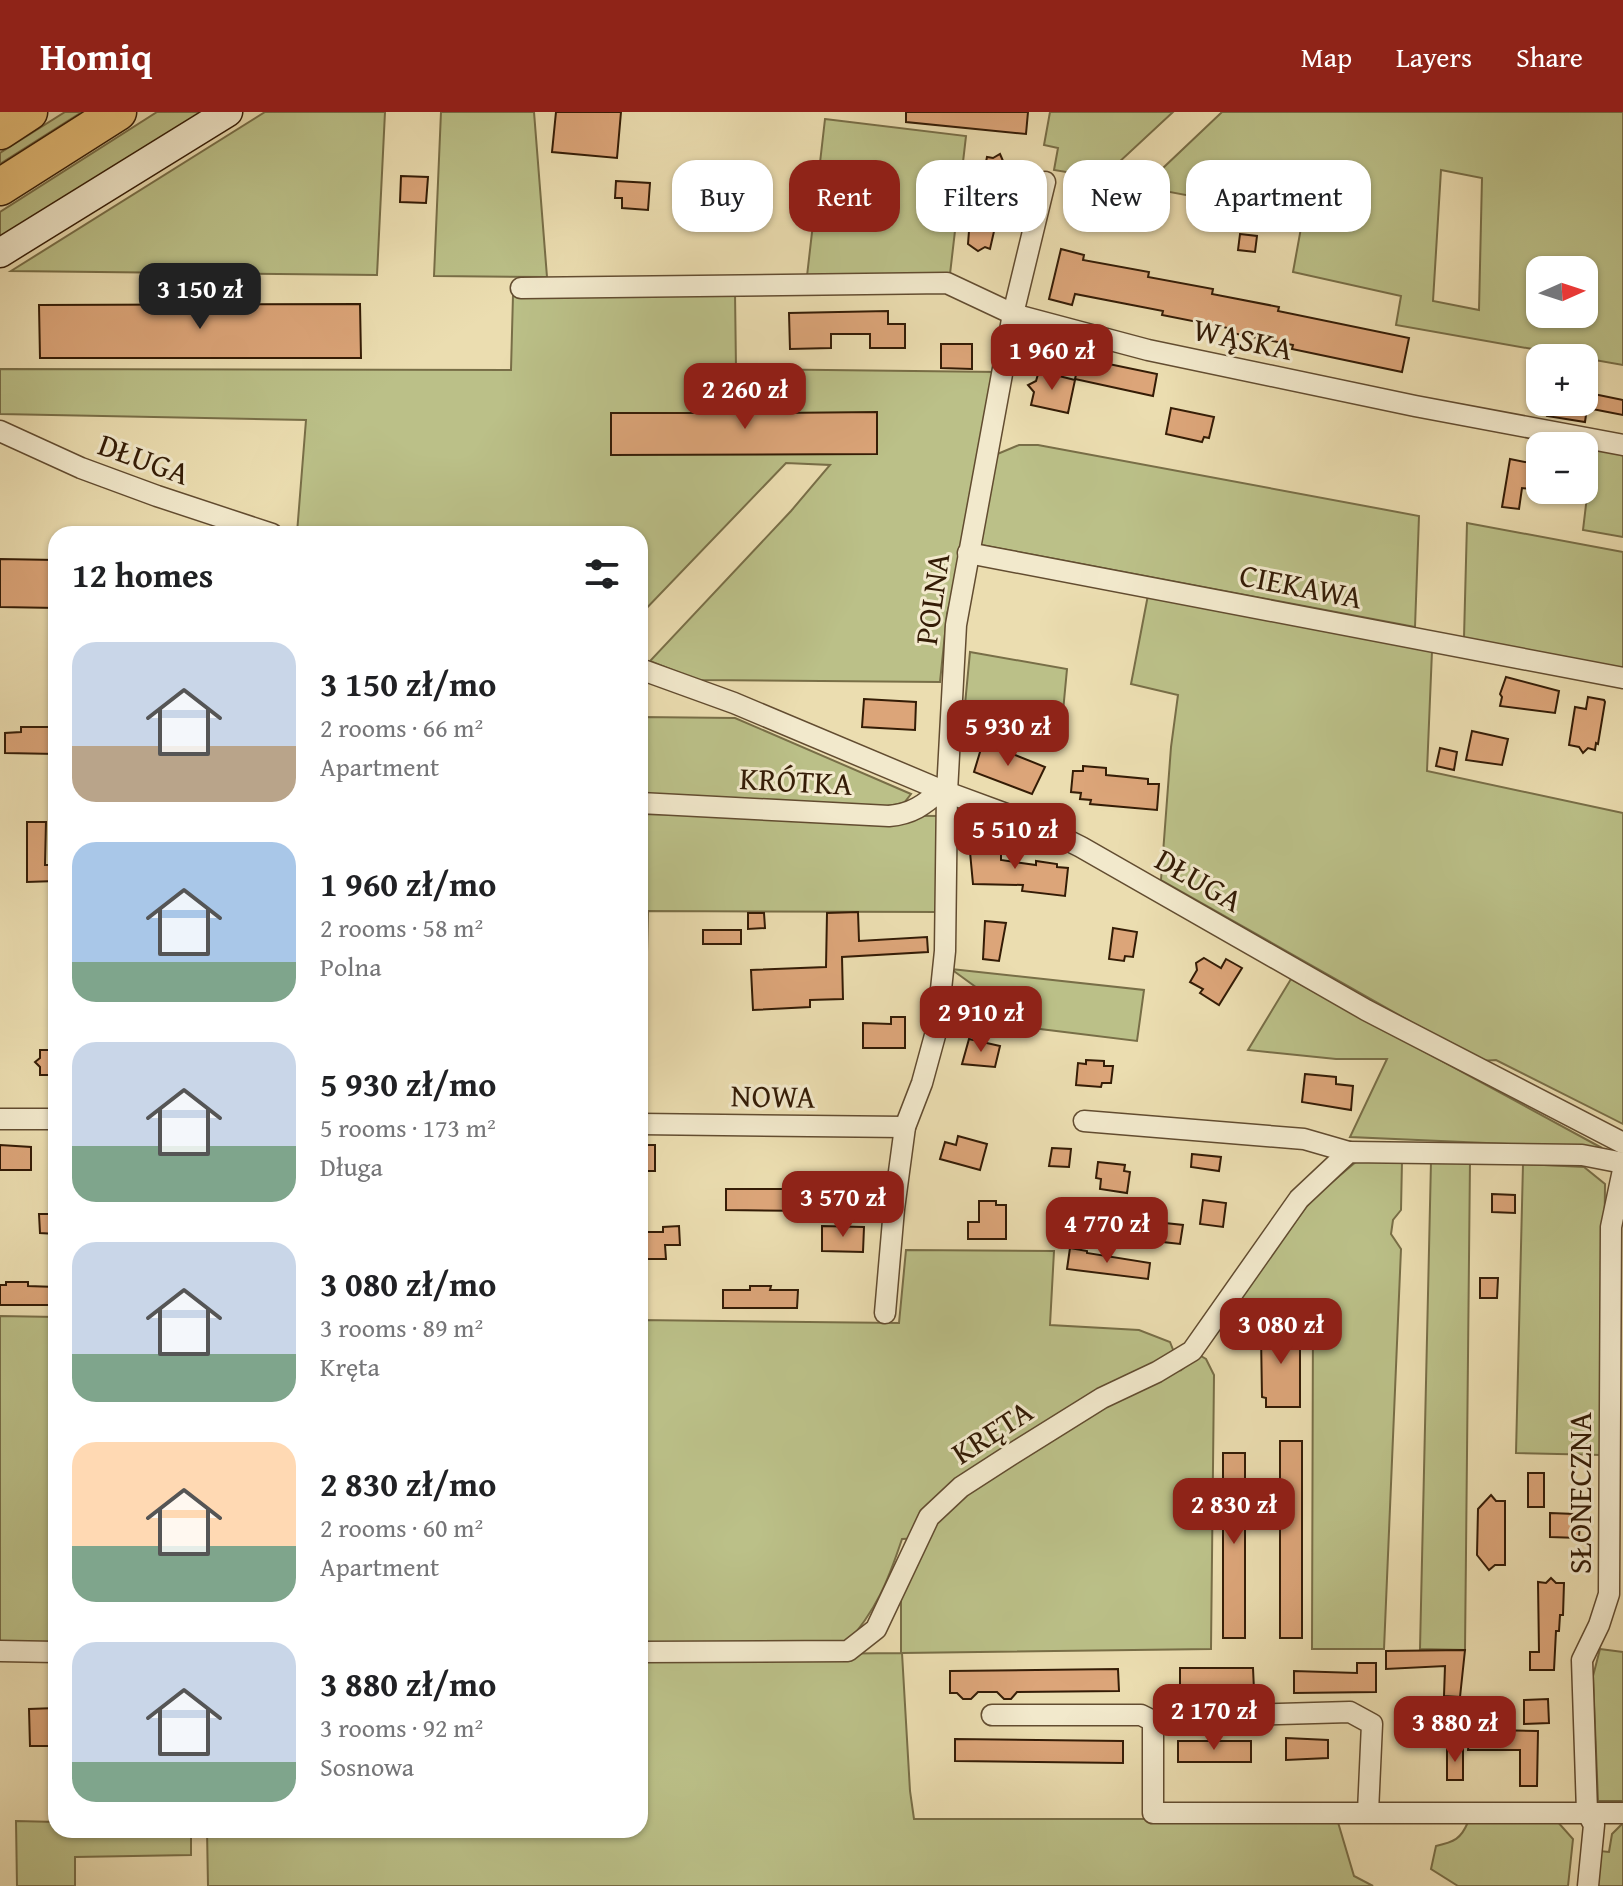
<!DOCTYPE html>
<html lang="en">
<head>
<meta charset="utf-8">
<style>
	body { margin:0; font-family:"Gentium Book Plus",serif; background:#f6f6f6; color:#202124; height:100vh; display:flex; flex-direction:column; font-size:30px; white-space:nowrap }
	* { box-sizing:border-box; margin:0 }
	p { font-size:26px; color:#757577 }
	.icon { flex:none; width:44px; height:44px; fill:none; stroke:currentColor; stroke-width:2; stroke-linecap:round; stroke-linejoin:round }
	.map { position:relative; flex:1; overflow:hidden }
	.panel { position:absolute; left:48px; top:414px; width:600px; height:1312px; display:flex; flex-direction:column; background:#fff; border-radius:24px; box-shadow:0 2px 6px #0004 }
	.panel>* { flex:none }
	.guide { position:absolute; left:672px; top:48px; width:760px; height:72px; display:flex; gap:16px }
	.needle { width:52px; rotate:87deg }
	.controls { position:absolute; left:1526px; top:144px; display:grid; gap:16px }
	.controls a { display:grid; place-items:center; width:72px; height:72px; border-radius:16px; background:#fff; box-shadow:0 2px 6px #0004; font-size:40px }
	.price { position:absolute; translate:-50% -68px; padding:0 18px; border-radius:16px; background:#8f2418; color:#fff; font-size:26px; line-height:52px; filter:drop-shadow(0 2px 4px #0008) }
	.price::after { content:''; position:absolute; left:50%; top:48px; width:24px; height:18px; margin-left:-12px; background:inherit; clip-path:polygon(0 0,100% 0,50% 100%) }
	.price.current { background:#222; color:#fff }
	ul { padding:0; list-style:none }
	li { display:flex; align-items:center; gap:24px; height:200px; padding:0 24px }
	li span { display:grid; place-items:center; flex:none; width:224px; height:160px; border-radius:24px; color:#555 }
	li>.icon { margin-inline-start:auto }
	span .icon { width:96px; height:96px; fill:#fffc; stroke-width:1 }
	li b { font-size:34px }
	h2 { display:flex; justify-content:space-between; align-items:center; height:96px; padding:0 24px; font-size:34px }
	.chip { padding:0 28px; border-radius:24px; background:#fff; box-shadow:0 2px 6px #0004; font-size:28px; line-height:72px }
	.chip.current { background:#8f2418; color:#fff }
	header { display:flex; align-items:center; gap:48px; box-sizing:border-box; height:112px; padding:0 40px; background:#8f2418; color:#fff }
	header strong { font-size:38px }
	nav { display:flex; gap:44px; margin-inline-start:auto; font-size:28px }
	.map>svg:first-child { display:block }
</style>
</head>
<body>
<header>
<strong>Homiq</strong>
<nav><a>Map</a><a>Layers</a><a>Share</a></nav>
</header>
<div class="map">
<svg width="1623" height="1774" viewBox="0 0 1623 1774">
	<rect width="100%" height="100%" fill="#ebddb0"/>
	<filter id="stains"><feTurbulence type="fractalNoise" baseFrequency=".0025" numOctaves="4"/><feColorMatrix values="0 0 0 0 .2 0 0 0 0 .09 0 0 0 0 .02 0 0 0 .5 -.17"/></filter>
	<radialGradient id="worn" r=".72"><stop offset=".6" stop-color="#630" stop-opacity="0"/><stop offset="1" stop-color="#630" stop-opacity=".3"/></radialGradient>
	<g fill="#bbc088" stroke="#786e47" stroke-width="2" fill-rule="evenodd">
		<path d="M65 0H82L0 52V41Z"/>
		<path d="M157 0H214L0 134V100Z"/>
		<path d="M265 0H385L377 163 11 159Z"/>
		<path d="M441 0H534L547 165 434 164Z"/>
		<path d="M1050 0H1173L1102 66 1054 58 1058 36 1044 33Z"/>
		<path d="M1222 0H1623V253L1396 213 1401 184 1293 160 1303 105 1143 75ZM1441 58 1482 66 1479 198 1433 189ZM1540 158H1584V202H1540Z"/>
		<path d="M825 7 966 24 950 162 807 164Z"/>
		<path d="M735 180 736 257 999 260 972 405 947 502 940 570 697 568 650 549 791 399 830 353 786 351 640 503V422L297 421 306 308 0 302V257L511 258 513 183Z"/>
		<path d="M1019 333H1038L1419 404 1415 515 976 432 995 343Z"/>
		<path d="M1593 334 1623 339V425L1583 418Z"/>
		<path d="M1467 411 1623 440V556L1464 526Z"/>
		<path d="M1148 483 1432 539 1427 659 1623 701V1012L1496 948 1480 949 1161 768 1171 635 1178 583 1131 572Z"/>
		<path d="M970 540 1067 557 1060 631 964 603Z"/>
		<path d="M640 605 735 606 911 682 904 691 881 695 754 687 640 685Z"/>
		<path d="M640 702 941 704 940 800 648 799 646 882H640Z"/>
		<path d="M951 857 1144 878 1137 929 1032 916Z"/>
		<path d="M1291 867 1602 1036 1350 1025 1387 947H1336L1248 938Z"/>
		<path d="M1357 1049H1402L1401 1098 1393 1108 1391 1122 1401 1137 1384 1537H1312L1313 1197 1229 1199 1313 1086Z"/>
		<path d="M1431 1049H1470L1465 1538 1420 1537Z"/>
		<path d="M1523 1052 1584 1055 1605 1072 1602 1343 1516 1341Z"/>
		<path d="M906 1138 1054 1139 1050 1213 1139 1218 1170 1230 1181 1258 1199 1243 1206 1247 1214 1263 1211 1537 902 1541 910 1679 914 1707H1337L1354 1764 1373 1774H208L207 1718H640V1544L901 1541V1480L924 1426 902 1427C888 1469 876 1499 846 1532H640V1208L899 1211Z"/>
		<path d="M0 1204 56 1205V1531L0 1530Z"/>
		<path d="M1600 1537 1623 1540V1689H1598L1593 1564Z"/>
		<path d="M1556 1708 1573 1727 1568 1774H1458L1431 1757 1436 1734C1454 1730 1461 1727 1468 1710Z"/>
		<path d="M16 1709 56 1710V1718H191V1743L75 1745V1774H17Z"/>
		<path d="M1623 1711V1774H1596L1600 1739 1609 1740 1612 1722Z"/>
	</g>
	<g fill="#dca579" stroke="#341c06" stroke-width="2">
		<path d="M556 0H621L617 46 552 40Z"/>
		<path d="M906 0H1028L1026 22 906 10Z"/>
		<path d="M1000 42 1003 49 1009 50 1007 62 990 137 985 135 978 139 968 132 970 106H973L982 70H978L982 54 985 55 987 45 993 46Z"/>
		<path d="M725 62 743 63 740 90H736L735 99H700L702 71 724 74Z"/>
		<path d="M401 64 428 65 426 91 400 90Z"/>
		<path d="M616 69 650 71 648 98 622 96V86H615Z"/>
		<path d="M1240 122 1257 124 1255 140 1238 138Z"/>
		<path d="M1061 137 1084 143 1083 148 1149 160 1148 165 1213 177 1212 182 1279 195 1278 199 1409 226 1402 260 1292 237 1293 233 1227 220 1228 216 1162 203 1163 199 1075 182 1072 193 1049 187Z"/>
		<path d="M360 192 361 246H40L39 193Z"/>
		<path d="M888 199V212H905V236H870V222H831V236L790 237 789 201Z"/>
		<path d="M941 232H972V257L941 256Z"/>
		<path d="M1080 246 1157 262 1153 284 1075 267Z"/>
		<path d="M1039 259 1075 268 1068 301 1031 293 1034 280 1028 273 1036 269Z"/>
		<path d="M749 266H777V301L877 300V342L611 343V301H749Z"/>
		<path d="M1584 280 1623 288V303L1587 296 1585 310 1547 304 1549 293 1556 290H1584Z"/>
		<path d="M1171 296 1214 305 1209 326 1204 325 1202 330 1166 322Z"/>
		<path d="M1510 347 1540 353V378L1522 376 1519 397 1502 395Z"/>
		<path d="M0 447 56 448V496L0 495Z"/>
		<path d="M1506 565 1559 579 1555 601 1500 594 1502 585 1500 582Z"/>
		<path d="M1588 585 1604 588 1605 590 1598 632 1596 631 1595 638 1588 636 1583 641 1579 635 1569 633 1575 595 1586 597Z"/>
		<path d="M864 587 916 590 915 618 862 615Z"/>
		<path d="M21 615H56V642L5 641V621L21 620Z"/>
		<path d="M1472 619 1508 627 1502 653 1466 648Z"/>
		<path d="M983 630 1045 655 1032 682 974 660Z"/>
		<path d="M1440 636 1457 640 1454 658 1436 654Z"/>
		<path d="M1083 654 1106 656V663L1148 667V672H1159L1157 698 1090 692 1091 688 1080 687 1081 681 1071 680 1073 659H1083Z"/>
		<path d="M27 710H46L45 753H56V769L27 770Z"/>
		<path d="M974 729 1001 730V748L1036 753V749L1057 752V755L1068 756 1065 784 1022 779 1023 773 973 772 970 740H973Z"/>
		<path d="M858 800 859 829 927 825 928 840 842 845 843 887 810 888V895L753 898 751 858 826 855 827 801Z"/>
		<path d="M748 801H764L765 816 748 817Z"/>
		<path d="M985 809 1006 811 999 849 983 847Z"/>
		<path d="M1113 816 1137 820 1133 845 1125 844 1124 849 1109 847Z"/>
		<rect x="703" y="818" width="38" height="14"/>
		<path d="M1204 846 1221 856 1226 847 1242 856 1219 893 1200 881 1203 877 1190 870 1197 858 1196 851Z"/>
		<path d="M891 905H905V936H863V911L891 912Z"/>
		<path d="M969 927 1000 934 995 955 962 952Z"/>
		<path d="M40 938H56V963H40V955L35 950 40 946Z"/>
		<path d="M1086 948 1104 949V954H1113L1111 971H1102L1101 975 1076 973 1078 951 1086 952Z"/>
		<path d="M1305 962 1336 965V972L1353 974 1351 998 1302 990Z"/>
		<path d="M958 1024 987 1032 980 1058 940 1047 945 1030 956 1033Z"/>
		<path d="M0 1033 31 1035V1058H0Z"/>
		<rect x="640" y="1033" width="15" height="26"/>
		<path d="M1052 1036 1071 1037 1069 1055 1049 1054Z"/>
		<path d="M1192 1042 1221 1045 1219 1059 1191 1055Z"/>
		<path d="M1098 1050 1125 1053 1124 1059 1130 1060 1127 1081 1100 1077 1101 1067 1096 1066Z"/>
		<path d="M726 1077H813V1099L726 1098Z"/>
		<path d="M1492 1082 1515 1083V1101L1492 1100Z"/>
		<path d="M1203 1088 1226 1091 1223 1115 1200 1112Z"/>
		<path d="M979 1089H996V1093H1006V1127H968V1110H979Z"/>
		<path d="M39 1102H56V1122L40 1121Z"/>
		<path d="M1165 1111 1183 1113 1180 1132 1163 1130Z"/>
		<path d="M679 1114 680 1133H665L666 1147H646L645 1120H663V1115Z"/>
		<path d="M822 1114 864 1115 863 1140 822 1139Z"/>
		<path d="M1070 1136 1087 1139V1141L1150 1151 1148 1167 1067 1157Z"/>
		<path d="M1480 1166H1498L1497 1186H1480Z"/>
		<path d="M6 1170H28V1174L56 1175V1193H0V1173H6Z"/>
		<path d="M750 1174H771L770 1178H798L797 1196H723V1178H750Z"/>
		<path d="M1266 1213H1300V1295H1266V1286L1262 1285 1261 1223H1266Z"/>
		<rect x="1280" y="1329" width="22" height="197"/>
		<rect x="1223" y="1341" width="22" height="185"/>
		<rect x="1528" y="1361" width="16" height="34"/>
		<path d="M1491 1383 1496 1389H1505V1453H1495L1489 1458 1477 1443 1478 1397Z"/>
		<path d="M1550 1401 1575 1402V1406H1580L1579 1426 1550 1425Z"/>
		<path d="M1551 1466 1556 1471H1564L1563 1503H1560L1559 1519H1556L1554 1558H1530V1540H1539L1538 1470 1546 1471Z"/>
		<path d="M1465 1538 1460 1585 1444 1584 1445 1554 1386 1557V1539Z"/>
		<path d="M1357 1551H1376V1580L1294 1581V1559L1357 1561Z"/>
		<path d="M1180 1556H1253L1254 1578H1180Z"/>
		<path d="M1118 1557 1119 1579 1017 1580 1011 1587H1004L997 1580H978L971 1587H963L957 1581H950V1559Z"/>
		<path d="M1548 1587 1549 1611 1524 1612V1588Z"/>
		<path d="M56 1596V1634H30L29 1597Z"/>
		<path d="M1471 1605 1492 1606 1493 1618 1538 1619 1537 1674H1520V1638H1468Z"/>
		<path d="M1286 1626 1328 1628V1646L1286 1648Z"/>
		<path d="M955 1627 1123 1629V1651L955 1649Z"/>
		<rect x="1178" y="1629" width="73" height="21"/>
		<rect x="1447" y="1637" width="16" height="31"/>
	</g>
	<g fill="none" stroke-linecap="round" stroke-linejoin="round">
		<g stroke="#624c30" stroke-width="23">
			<g id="street">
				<path d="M521 176 947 171 1013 202 1148 238 1415 294 1623 333"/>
				<path d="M0 319 81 356 157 384 272 422"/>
				<path d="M968 441 1623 566"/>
				<path d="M640 557 734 591 941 678 1039 714 1081 735 1366 898 1623 1031"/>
				<path d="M640 691 889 704C912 702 924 693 941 678"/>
				<path d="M0 1007H56"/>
				<path d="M1084 1009 1304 1027 1349 1040"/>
				<path d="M640 1012 905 1015"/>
				<path d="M885 1201 894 1097 905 1015 922 971 937 916 945 839 947 680 956 513 1013 202 1045 70"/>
				<path d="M0 1539 56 1540"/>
				<path d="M640 1540 848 1539 876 1517 929 1405 961 1375 1009 1344 1102 1286 1157 1260 1192 1239 1299 1087 1349 1040 1582 1043 1623 1051"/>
				<path d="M992 1603H1141L1153 1609V1701H1623"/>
				<path d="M1210 1604 1350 1600 1372 1612 1368 1700"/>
				<path d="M1588 1774 1594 1713 1587 1700 1582 1548 1599 1513 1609 1482 1611 1115 1623 1058"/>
			</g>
		</g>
		<g stroke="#341c06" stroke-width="31">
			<path id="secondary" d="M0 141 228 0"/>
		</g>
		<g stroke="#341c06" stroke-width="39">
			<g id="highway">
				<path d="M0 19 29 0"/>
				<path d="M0 75 118 0"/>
			</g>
		</g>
		<use href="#street" stroke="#f2e9cc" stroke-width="20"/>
		<use href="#secondary" stroke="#f2e9cc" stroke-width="28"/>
		<use href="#highway" stroke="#e6be78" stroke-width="36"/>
	</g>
	<g text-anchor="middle" stroke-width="6" stroke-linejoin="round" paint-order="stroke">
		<g font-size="32" fill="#341c06" stroke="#f2e9cc">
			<text transform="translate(1243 227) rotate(12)" y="11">WĄSKA</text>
			<text transform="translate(144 347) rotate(20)" y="11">DŁUGA</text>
			<text transform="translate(1301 474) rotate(11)" y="11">CIEKAWA</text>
			<text transform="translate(932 487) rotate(-82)" y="11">POLNA</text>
			<text transform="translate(796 669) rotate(3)" y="11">KRÓTKA</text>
			<text transform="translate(1199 768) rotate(30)" y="11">DŁUGA</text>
			<text transform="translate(773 984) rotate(1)" y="11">NOWA</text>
			<text transform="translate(992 1320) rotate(-33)" y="11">KRĘTA</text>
			<text transform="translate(1580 1381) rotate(-90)" y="11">SŁONECZNA</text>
		</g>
	</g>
	<rect width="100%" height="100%" filter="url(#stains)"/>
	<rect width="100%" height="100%" fill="url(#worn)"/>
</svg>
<div class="controls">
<a><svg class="needle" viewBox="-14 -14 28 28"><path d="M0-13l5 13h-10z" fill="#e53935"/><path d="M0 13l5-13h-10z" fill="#757577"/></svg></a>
<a>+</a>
<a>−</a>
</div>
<b class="price current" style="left:200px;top:219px">3 150 zł</b>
<b class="price" style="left:1052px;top:280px">1 960 zł</b>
<b class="price" style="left:745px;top:319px">2 260 zł</b>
<b class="price" style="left:1008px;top:656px">5 930 zł</b>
<b class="price" style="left:1015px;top:759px">5 510 zł</b>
<b class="price" style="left:981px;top:942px">2 910 zł</b>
<b class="price" style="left:843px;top:1127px">3 570 zł</b>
<b class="price" style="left:1107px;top:1153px">4 770 zł</b>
<b class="price" style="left:1281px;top:1254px">3 080 zł</b>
<b class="price" style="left:1234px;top:1434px">2 830 zł</b>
<b class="price" style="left:1214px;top:1640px">2 170 zł</b>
<b class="price" style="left:1455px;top:1652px">3 880 zł</b>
<div class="guide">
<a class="chip">Buy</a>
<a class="chip current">Rent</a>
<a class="chip">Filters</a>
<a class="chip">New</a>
<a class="chip">Apartment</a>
</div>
<section class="panel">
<h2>12 homes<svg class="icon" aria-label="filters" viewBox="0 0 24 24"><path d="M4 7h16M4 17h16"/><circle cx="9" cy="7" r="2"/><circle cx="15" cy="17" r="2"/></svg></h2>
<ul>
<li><span style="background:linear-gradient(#c9d6e8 65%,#b9a48a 0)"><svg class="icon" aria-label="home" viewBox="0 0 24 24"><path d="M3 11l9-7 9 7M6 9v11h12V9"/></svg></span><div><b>3 150 zł/mo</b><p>2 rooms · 66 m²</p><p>Apartment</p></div></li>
<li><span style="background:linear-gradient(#a9c7e8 75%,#7fa58c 0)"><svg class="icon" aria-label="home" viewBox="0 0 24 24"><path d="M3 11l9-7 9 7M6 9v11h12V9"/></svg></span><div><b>1 960 zł/mo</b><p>2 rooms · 58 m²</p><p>Polna</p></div></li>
<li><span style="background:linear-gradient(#c9d6e8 65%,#7fa58c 0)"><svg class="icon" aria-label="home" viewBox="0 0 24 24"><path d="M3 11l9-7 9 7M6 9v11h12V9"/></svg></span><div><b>5 930 zł/mo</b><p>5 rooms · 173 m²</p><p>Długa</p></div></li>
<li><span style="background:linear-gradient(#c9d6e8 70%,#7fa58c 0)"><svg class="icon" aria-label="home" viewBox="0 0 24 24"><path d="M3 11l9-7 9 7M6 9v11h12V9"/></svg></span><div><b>3 080 zł/mo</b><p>3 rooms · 89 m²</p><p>Kręta</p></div></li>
<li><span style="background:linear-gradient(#ffd9b3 65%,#7fa58c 0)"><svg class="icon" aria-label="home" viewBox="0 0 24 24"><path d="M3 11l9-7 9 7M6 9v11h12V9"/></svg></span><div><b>2 830 zł/mo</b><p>2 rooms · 60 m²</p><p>Apartment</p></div></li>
<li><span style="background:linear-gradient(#c9d6e8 75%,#7fa58c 0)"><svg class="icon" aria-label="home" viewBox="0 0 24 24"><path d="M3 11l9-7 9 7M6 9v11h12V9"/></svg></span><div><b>3 880 zł/mo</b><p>3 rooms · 92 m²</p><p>Sosnowa</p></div></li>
</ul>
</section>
</div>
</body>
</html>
